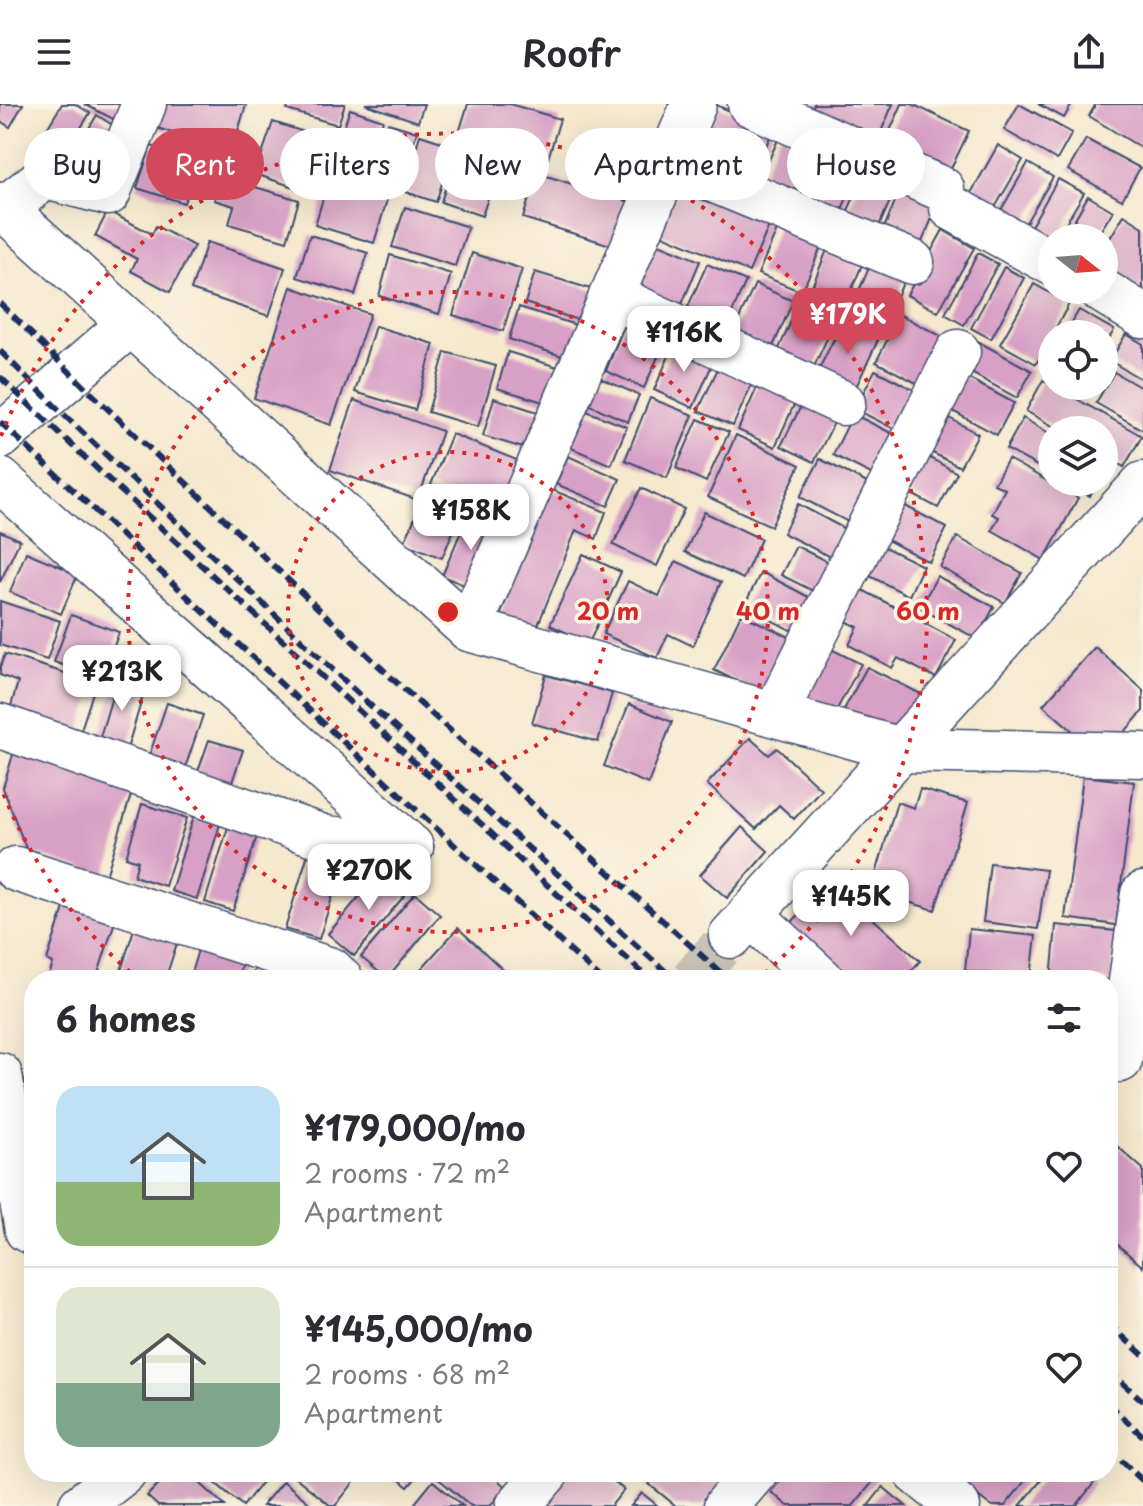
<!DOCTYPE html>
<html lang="en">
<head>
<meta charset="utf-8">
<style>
	body { margin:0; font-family:"Playpen Sans",sans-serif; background:#f7f7f7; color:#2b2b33; height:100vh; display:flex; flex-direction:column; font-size:30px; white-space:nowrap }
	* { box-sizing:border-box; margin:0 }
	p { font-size:26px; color:#7c7c81 }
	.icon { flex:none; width:44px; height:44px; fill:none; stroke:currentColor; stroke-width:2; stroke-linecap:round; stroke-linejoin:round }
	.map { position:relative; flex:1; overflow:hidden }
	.sheet { position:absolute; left:24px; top:866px; width:1094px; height:512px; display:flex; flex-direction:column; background:#fff; border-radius:32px; box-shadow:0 8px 32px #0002 }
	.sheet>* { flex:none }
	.banner { position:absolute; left:24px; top:24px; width:1096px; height:72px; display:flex; gap:16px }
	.needle { width:52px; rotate:107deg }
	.buttons { position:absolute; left:1038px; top:120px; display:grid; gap:16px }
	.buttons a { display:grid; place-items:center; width:80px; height:80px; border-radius:50%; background:#fff; box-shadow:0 8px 32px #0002; font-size:40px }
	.price { position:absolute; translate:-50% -68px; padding:0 18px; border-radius:16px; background:#fff; color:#222; font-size:26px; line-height:52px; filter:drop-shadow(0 2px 4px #0008) }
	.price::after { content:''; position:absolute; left:50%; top:48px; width:24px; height:18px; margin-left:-12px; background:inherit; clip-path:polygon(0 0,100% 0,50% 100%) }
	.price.selected { background:#d1495b; color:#fff }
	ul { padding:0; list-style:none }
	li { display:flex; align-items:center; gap:24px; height:200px; padding:0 32px }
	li+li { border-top:2px solid #e1e1e2 }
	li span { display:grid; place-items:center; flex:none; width:224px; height:160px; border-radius:24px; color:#555 }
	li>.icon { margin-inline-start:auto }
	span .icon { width:96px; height:96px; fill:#fffc; stroke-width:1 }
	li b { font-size:34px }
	h2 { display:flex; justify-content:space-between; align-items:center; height:96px; padding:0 32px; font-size:34px }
	.tag { padding:0 28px; border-radius:36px; background:#fff; box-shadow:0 8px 32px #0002; font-size:28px; line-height:72px }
	.tag.selected { background:#d1495b; color:#fff }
	header { display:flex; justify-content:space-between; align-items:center; height:104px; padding:0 32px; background:#fff; font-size:36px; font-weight:600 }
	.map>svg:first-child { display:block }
</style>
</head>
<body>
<header><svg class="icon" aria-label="menu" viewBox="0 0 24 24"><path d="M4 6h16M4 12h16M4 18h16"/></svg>Roofr<svg class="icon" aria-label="share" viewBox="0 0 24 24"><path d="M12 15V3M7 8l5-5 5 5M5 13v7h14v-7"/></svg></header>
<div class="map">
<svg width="1143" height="1402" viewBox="0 0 1143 1402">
	<rect width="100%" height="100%" fill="#fcf5e5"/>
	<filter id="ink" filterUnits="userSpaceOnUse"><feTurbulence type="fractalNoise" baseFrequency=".0125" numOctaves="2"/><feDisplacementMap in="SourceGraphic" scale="16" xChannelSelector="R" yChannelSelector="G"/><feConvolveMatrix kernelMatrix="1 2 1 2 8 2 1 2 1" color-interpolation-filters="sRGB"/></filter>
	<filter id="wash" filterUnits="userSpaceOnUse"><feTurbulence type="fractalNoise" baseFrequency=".006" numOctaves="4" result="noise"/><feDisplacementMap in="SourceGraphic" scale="32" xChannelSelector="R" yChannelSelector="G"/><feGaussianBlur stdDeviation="1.8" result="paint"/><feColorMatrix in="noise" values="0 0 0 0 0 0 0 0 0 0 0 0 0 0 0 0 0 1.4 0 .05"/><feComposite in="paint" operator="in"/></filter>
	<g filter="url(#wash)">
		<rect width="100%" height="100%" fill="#f5e8cd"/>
		<g id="blocks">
			<g fill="#d8a0c6">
				<path d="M0 0H23L10 23 0 17Z"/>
				<path d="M62 0H75L90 9 58 61 34 46Z"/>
				<path d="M84 0H125L117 17Z"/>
				<path d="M164 0H241L246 1 232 47 157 24Z"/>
				<path d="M289 0H345L338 21 287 6Z"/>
				<path d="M365 0H424L418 18Z"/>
				<path d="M468 0H510L560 15 547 58 458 32Z"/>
				<path d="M714 0 773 26 750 78 691 51Z"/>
				<path d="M814 0H893L877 37 810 8Z"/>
				<path d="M902 0H912L969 27 948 71 884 40Z"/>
				<path d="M1019 0 1072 29 1057 56 1004 26Z"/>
				<path d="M1038 0H1072L1064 14Z"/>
				<path d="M1096 0H1143V45L1089 12Z"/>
				<path d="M350 5 383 16 363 75 330 65Z"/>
				<path d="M97 11 117 24 87 74 66 62Z"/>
				<path d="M273 18 329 36 312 89 255 70Z"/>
				<path d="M388 19 417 28 397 85 369 76Z"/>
				<path d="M781 29 816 44 793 96 758 80Z"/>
				<path d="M420 31 454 42 436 98 403 87Z"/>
				<path d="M1086 35 1140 64 1122 96 1068 66Z"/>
				<path d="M998 41 1023 56 994 105 970 91Z"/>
				<path d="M151 42 198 57 184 99 137 84Z"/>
				<path d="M458 44 500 58 482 112 441 98Z"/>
				<path d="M822 48 860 64 839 112 801 96Z"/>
				<path d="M1028 59 1053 73 1024 122 1000 108Z"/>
				<path d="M866 67 897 81 876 129 844 115Z"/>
				<path d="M537 69 630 98 617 143 523 114Z"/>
				<path d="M221 73 299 96 287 137 229 120 234 102 214 96Z"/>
				<path d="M678 75 772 115 749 168 656 128Z"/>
				<path d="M1058 75 1084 89 1057 134H1052L1030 124Z"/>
				<path d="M328 78 387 96 374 139 315 121Z"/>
				<path d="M901 83 939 98 919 145 882 129Z"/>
				<path d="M1088 92 1113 107 1096 134H1064Z"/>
				<path d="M405 103 468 123 455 162 392 143Z"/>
				<path d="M108 107 152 130 156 122 194 142 170 188 131 167 137 155 95 132Z"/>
				<path d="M1124 111 1143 123V189L1104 164V144Z"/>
				<path d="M780 119 823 138 802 188 758 170Z"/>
				<path d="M943 126 974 144 938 208 907 191Z"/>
				<path d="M310 131 368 149 355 191 297 173Z"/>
				<path d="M207 138 285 164 269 212 191 186Z"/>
				<path d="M654 138 700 157 680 205 634 186Z"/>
				<path d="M829 141 864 156 844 204 809 190Z"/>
				<path d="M472 149 522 165 503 227 453 211Z"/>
				<path d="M978 149 998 160 964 221 945 210Z"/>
				<path d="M390 151 451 170 439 210 379 192Z"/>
				<path d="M871 159 905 174 885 222 850 208Z"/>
				<path d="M707 160 746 177 725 225 686 207Z"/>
				<path d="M1004 163 1024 174 991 235 971 224Z"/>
				<path d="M535 168 594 186 584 218 525 199Z"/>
				<path d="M755 180 793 197 772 245 733 228Z"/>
				<path d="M1034 180 1069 200 1036 260 1000 240Z"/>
				<path d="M291 183 370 210 331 321 254 294Z"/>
				<path d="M800 197 836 215 813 265 777 249Z"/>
				<path d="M519 203 582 223 571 255 509 235Z"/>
				<path d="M1079 206 1114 226 1104 244V230H1065Z"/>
				<path d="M900 211 945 234 922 282 876 258Z"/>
				<path d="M626 217 666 235 644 284 606 267Z"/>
				<path d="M842 219 878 236 855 285 818 267Z"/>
				<path d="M375 222 434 240 415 306 355 288Z"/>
				<path d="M1126 230 1143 240V276L1110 257Z"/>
				<path d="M676 236 715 254 693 304 654 286Z"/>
				<path d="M977 237 1032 267 1017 294 962 264Z"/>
				<path d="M445 248 496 262 478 323 428 308Z"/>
				<path d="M508 248 564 265 553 301 497 284Z"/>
				<path d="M721 258 755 273 733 322 698 307Z"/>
				<path d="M875 266 922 290 902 329 855 305Z"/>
				<path d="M1114 268 1143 285V326L1096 299Z"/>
				<path d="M962 271 1014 299 997 331 945 303Z"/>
				<path d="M762 272 799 290 775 343 738 326Z"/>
				<path d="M600 274 639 291 628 318 588 300Z"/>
				<path d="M1043 276 1142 332 1124 363 1104 351V326H1060L1026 307Z"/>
				<path d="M494 294 544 310 533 347 483 332Z"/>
				<path d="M650 294 693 311 667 374 625 356Z"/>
				<path d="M805 294 838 311 814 358 781 342Z"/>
				<path d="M354 296 442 327 418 396 330 366Z"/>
				<path d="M584 306 627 323 611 361 569 343Z"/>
				<path d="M853 310 899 333 879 374 833 351Z"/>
				<path d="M942 310 978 330 960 363 923 344Z"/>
				<path d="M1023 314 1052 331V370L1006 345Z"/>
				<path d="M698 315 729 328 706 378 676 364Z"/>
				<path d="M452 330 519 357 498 411 430 383Z"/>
				<path d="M736 331 800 361 771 422 708 393Z"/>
				<path d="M921 349 957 369 938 404 902 385Z"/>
				<path d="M568 352 620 375 608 402 556 380Z"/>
				<path d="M820 355 869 380 850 419 800 393Z"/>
				<path d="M1008 355 1078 394 1044 456 992 426 999 413 992 410 1005 385 994 380Z"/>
				<path d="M1066 378H1097L1090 392Z"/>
				<path d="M641 384 684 405 657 462 613 441Z"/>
				<path d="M550 385 606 408 596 435 576 426 536 526 500 512Z"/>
				<path d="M426 388 463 404 442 454 404 439Z"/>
				<path d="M894 396 947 424 929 458 876 430Z"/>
				<path d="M798 400 845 425 830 453 783 429Z"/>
				<path d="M704 408 761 435 743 475 685 448Z"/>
				<path d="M468 411 500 424 474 485 442 472Z"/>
				<path d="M0 427 20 436 0 478Z"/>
				<path d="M957 433 1022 469 1005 499 940 463Z"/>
				<path d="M876 439 923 462 909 492 862 468Z"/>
				<path d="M796 442 834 461 819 490 781 471Z"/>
				<path d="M26 448 78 470 61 510 10 488Z"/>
				<path d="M583 450 621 468 589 539 550 521Z"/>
				<path d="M676 457 721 478 693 542 668 530 657 554 603 530 628 477 659 492Z"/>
				<path d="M761 468 820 499 802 532 744 502Z"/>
				<path d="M937 472 994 503 977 535 920 504Z"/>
				<path d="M857 483 956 536 936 574 898 554 892 564 849 541 858 523 840 514Z"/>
				<path d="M0 497 60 517 47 556 0 541Z"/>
				<path d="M741 510 798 537 770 594 714 566Z"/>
				<path d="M71 511 119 528 102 575 54 558Z"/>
				<path d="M823 541 861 560 834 611 796 591Z"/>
				<path d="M1095 543 1143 586V607L1123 630 1075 629 1043 601Z"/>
				<path d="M5 550 96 579 79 632 9 609 18 578 0 571V563Z"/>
				<path d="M867 563 923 591 907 617 881 626 841 611Z"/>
				<path d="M546 571 612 589 598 638 532 619Z"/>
				<path d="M118 573 146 582 127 645 99 636Z"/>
				<path d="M167 599 203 611 183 670 147 658Z"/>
				<path d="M629 600 672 618 648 680 604 662Z"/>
				<path d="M750 634 769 651 777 644 821 685 794 715 779 701 756 725 707 680Z"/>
				<path d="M209 636 243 646 229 687 195 676Z"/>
				<path d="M15 644 134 681 106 772 27 747 3 684Z"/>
				<path d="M1083 672 1134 678 1116 821 1065 814Z"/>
				<path d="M920 685 968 699 935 806 871 787 897 698 914 704Z"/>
				<path d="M142 700 187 714 165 782 134 772 138 757 126 753Z"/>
				<path d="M194 712 220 720 197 795 171 787Z"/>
				<path d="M228 723 257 732 233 807 205 798Z"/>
				<path d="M742 723 768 747 727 794 700 771Z"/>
				<path d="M310 743 345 753 319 835 285 825Z"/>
				<path d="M990 759 1046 766 1038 825 983 818Z"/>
				<path d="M384 763 410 785 354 852 328 830Z"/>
				<path d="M829 775 920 857 903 876H847L788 823Z"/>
				<path d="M415 789 440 811 387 875 361 853Z"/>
				<path d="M65 801 115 817 96 876H48L53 859 47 856Z"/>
				<path d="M1056 821 1116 827 1110 884H1108V876H1051Z"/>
				<path d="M458 824 514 876H411Z"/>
				<path d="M134 825 177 839 165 876H118Z"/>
				<path d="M969 825 1036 832 1031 874 965 867Z"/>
				<path d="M198 846 242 860 237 876H189Z"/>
				<path d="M256 861 298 876H251Z"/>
				<path d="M1108 1034 1143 1065V1163L1108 1132Z"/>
				<path d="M170 1368H188L225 1402H158L147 1392Z"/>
				<path d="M202 1368H270L243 1402Z"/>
				<path d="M289 1368H362L335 1402H331Z"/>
				<path d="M390 1368H421L408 1383Z"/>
				<path d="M436 1368H488L506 1383 490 1402H471L434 1371Z"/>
				<path d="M568 1368H603L624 1386 611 1402H545Z"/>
				<path d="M659 1368H731L703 1402H676L649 1380Z"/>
				<path d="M787 1368H881L853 1402H788L771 1388Z"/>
				<path d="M958 1368H1032L1005 1402H991L954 1373Z"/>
				<path d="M1048 1368H1081L1094 1379 1076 1402H1020Z"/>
				<path d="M283 1377 313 1402H262Z"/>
				<path d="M433 1377 463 1402H419L415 1399Z"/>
				<path d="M883 1383 906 1402H868Z"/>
				<path d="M642 1389 658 1402H631Z"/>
			</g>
		</g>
	</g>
	<g filter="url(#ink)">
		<use href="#blocks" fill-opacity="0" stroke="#3c4b6f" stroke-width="2"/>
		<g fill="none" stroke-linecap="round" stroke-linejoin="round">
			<path stroke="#c9c3b7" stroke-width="44" stroke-dasharray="44 22" stroke-linecap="butt" d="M691 876 731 832"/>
			<g stroke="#3c4b6f" stroke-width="47">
				<g id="minor">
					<path d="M750 0 942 85"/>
					<path d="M669 58 912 158"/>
					<path d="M0 101 469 525 901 646 1143 651"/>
					<path d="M952 104 1052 159"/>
					<path d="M4 105 45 73 108 89 144 0"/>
					<path d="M1101 186 1143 212"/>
					<path d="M611 192 843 299"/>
					<path d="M0 333 131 219"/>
					<path d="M0 376 411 743"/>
					<path d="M469 525 694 0"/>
					<path d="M775 610 958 248"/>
					<path d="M0 622 326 734 411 743"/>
					<path d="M16 765 331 866 341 876"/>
					<path d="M750 810 822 876"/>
					<path d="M731 832 1143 380"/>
					<path d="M1120 956 1143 790"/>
					<path d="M0 971 27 1126 34 1129"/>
					<path d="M916 1368 958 1402"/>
					<path d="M81 1402 124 1368"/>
					<path d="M518 1402 547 1368"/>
					<path d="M726 1402 755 1368"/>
				</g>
			</g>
			<use href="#minor" stroke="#fff" stroke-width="44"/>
			<g stroke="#1b2f5e" stroke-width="6" stroke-dasharray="12 6" stroke-linecap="butt">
				<path d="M0 199 89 287 396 578 729 876"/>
				<path d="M0 247 60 307 371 602 675 876"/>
				<path d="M0 273 78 347 650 876"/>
				<path d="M0 318 438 726 602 876"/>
				<path d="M1108 1219 1143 1251"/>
				<path d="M1108 1266 1143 1297"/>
				<path d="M1108 1300 1143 1332"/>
				<path d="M1108 1344 1143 1377"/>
			</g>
		</g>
	</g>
	<g fill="none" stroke="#d62828" stroke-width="4" stroke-dasharray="4 8">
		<circle cx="448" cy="508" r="160"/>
		<circle cx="448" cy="508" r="320"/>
		<path d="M139 876A480 480 0 0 1 1 684M1 332A480 480 0 1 1 757 876"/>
	</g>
	<circle cx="448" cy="508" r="12" fill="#d62828" stroke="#fcf5e5" stroke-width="4"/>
	<g font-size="24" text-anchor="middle" font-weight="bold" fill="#d62828" stroke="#fcf5e5" stroke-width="7" stroke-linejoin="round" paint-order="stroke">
		<text x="608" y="516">20 m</text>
		<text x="768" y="516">40 m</text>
		<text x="928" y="516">60 m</text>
	</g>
</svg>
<div class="buttons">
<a><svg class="needle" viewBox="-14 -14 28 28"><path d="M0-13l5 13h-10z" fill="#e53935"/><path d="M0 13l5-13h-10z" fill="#7c7c81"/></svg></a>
<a><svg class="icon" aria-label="locate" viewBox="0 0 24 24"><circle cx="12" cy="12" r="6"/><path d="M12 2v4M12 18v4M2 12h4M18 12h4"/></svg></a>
<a><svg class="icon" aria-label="layers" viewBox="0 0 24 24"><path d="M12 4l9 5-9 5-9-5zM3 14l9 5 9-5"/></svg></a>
</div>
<b class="price selected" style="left:848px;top:252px">¥179K</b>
<b class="price" style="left:684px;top:270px">¥116K</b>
<b class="price" style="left:471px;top:448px">¥158K</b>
<b class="price" style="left:122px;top:609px">¥213K</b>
<b class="price" style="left:369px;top:808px">¥270K</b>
<b class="price" style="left:851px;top:834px">¥145K</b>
<div class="banner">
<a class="tag">Buy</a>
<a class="tag selected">Rent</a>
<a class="tag">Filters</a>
<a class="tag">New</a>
<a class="tag">Apartment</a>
<a class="tag">House</a>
</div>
<section class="sheet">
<h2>6 homes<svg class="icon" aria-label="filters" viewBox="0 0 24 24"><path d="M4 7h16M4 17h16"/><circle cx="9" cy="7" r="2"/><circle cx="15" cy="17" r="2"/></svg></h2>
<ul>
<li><span style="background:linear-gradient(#bfe0f5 60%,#8fb573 0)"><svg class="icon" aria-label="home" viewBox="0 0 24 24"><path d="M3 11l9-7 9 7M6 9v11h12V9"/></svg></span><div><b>¥179,000/mo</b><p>2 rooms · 72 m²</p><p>Apartment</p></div><svg class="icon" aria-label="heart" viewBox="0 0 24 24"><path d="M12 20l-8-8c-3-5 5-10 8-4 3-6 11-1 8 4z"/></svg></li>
<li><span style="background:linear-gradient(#dfe7d0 60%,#7fa58c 0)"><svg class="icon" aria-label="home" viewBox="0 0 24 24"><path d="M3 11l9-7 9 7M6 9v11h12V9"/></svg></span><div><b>¥145,000/mo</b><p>2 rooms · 68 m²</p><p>Apartment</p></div><svg class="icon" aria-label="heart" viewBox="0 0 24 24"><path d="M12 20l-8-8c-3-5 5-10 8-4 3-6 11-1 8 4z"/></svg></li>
</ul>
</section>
</div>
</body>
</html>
